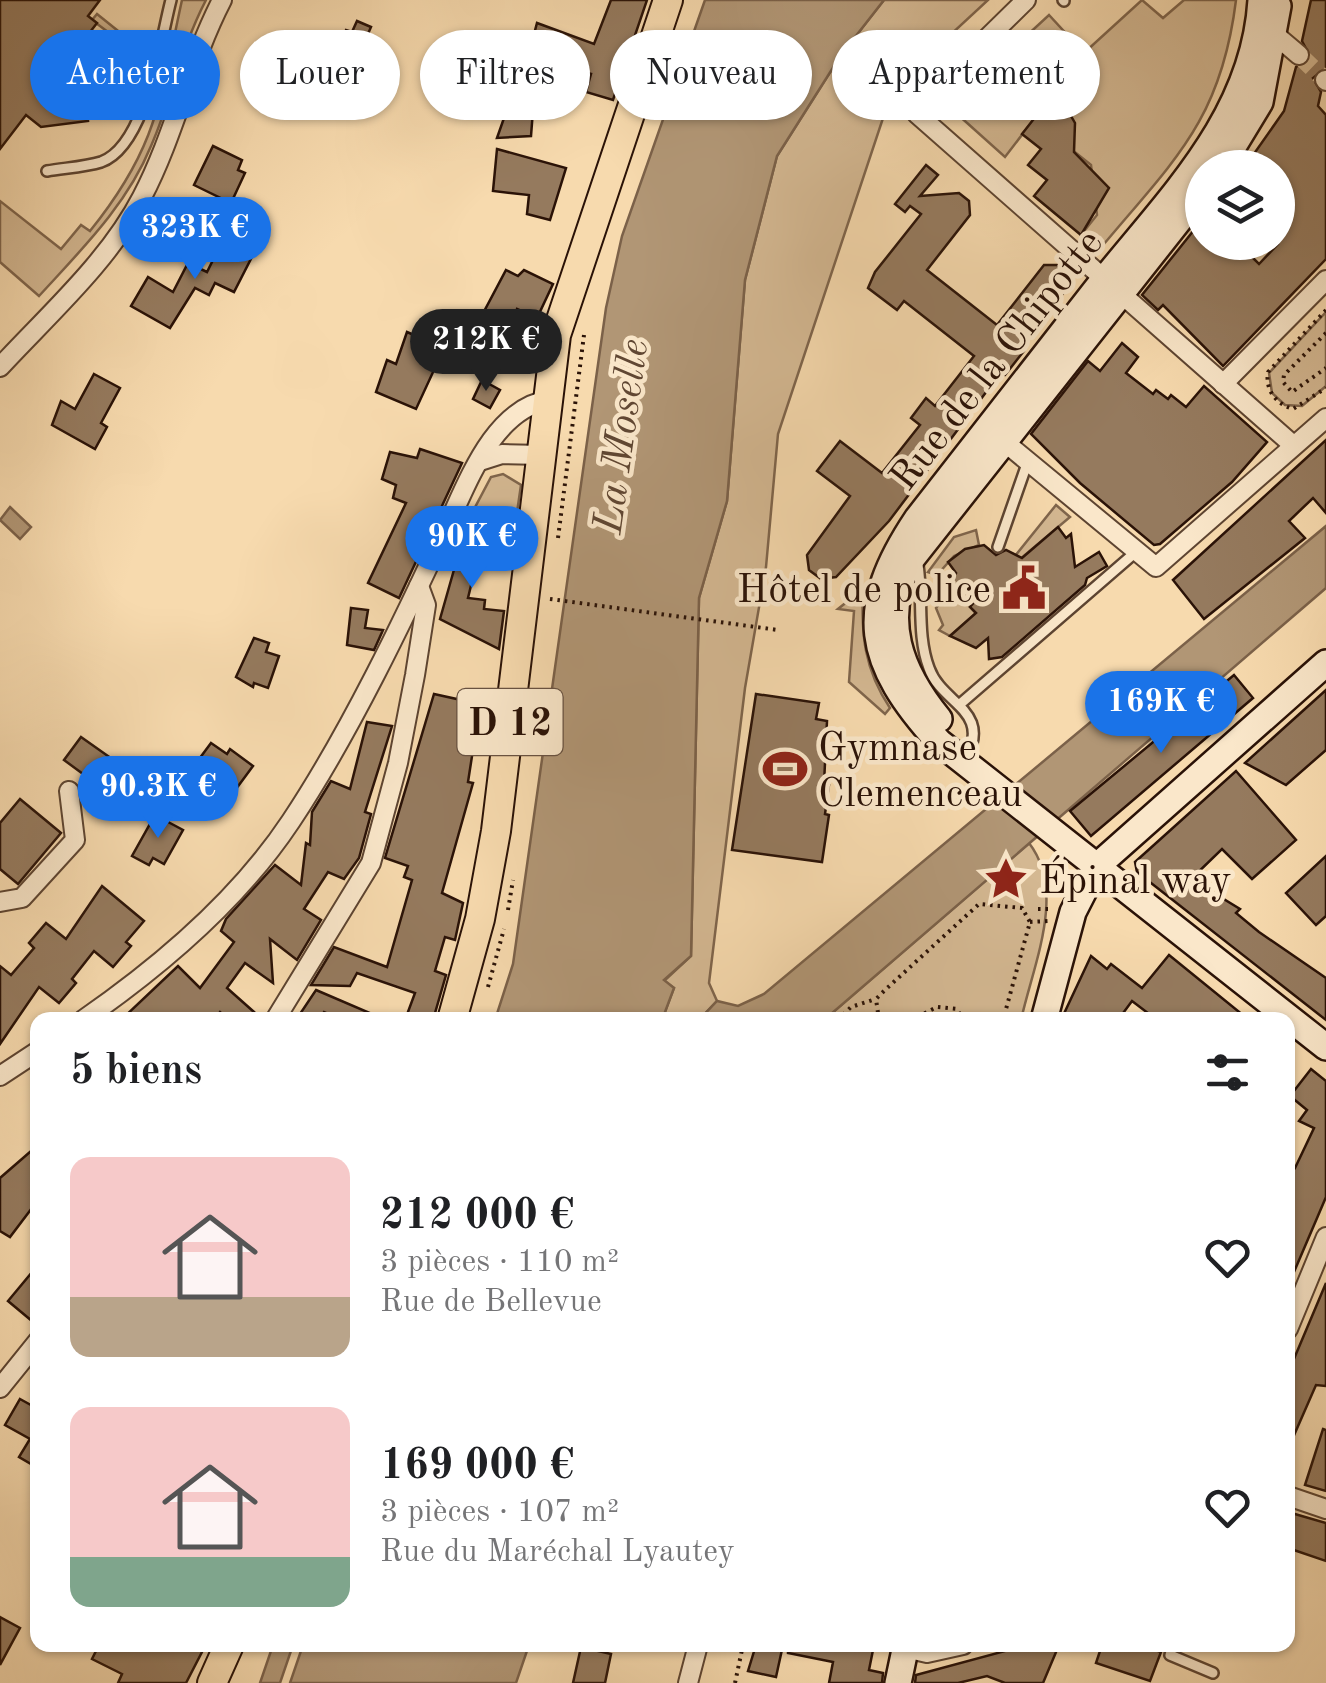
<!DOCTYPE html>
<html lang="fr">
<head>
<meta charset="utf-8">
<style>
	body { margin:0; font-family:"Old Standard TT",serif; background:#f2f2f2; color:#202124; height:100vh; display:flex; flex-direction:column; font-size:38px; white-space:nowrap }
	* { box-sizing:border-box; margin:0 }
	p { font-size:32px; color:#757577 }
	.icon { flex:none; width:55px; height:55px; fill:none; stroke:currentColor; stroke-width:2; stroke-linecap:round; stroke-linejoin:round }
	.map { position:relative; flex:1; overflow:hidden }
	.panel { position:absolute; left:30px; top:1012px; width:1265px; height:640px; display:flex; flex-direction:column; background:#fff; border-radius:20px; box-shadow:0 2px 8px #0004 }
	.panel>* { flex:none }
	.top-card { position:absolute; left:30px; top:30px; width:1268px; height:90px; display:flex; gap:20px }
	.controls { position:absolute; left:1185px; top:150px; display:grid; gap:20px }
	.controls a { display:grid; place-items:center; width:110px; height:110px; border-radius:50%; background:#fff; box-shadow:0 2px 8px #0004; font-size:50px }
	.price { position:absolute; translate:-50% -85px; padding:0 22px; border-radius:35px; background:#1a73e8; color:#fff; font-size:32px; line-height:65px; filter:drop-shadow(0 2px 5px #0008) }
	.price::after { content:''; position:absolute; left:50%; top:60px; width:30px; height:22px; margin-left:-15px; background:inherit; clip-path:polygon(0 0,100% 0,50% 100%) }
	.price.on { background:#222; color:#fff }
	ul { padding:0; list-style:none }
	li { display:flex; align-items:center; gap:30px; height:250px; padding:0 40px }
	li span { display:grid; place-items:center; flex:none; width:280px; height:200px; border-radius:20px; color:#555 }
	li>.icon { margin-inline-start:auto }
	span .icon { width:120px; height:120px; fill:#fffc; stroke-width:1 }
	li b { font-size:42px }
	h2 { display:flex; justify-content:space-between; align-items:center; height:120px; padding:0 40px; font-size:42px }
	.chip { padding:0 35px; border-radius:45px; background:#fff; box-shadow:0 2px 8px #0004; font-size:35px; line-height:90px }
	.chip.on { background:#1a73e8; color:#fff }
	.map>svg:first-child { display:block }
</style>
</head>
<body>
<div class="map">
<svg width="1326" height="1683" viewBox="0 0 1326 1683">
	<rect width="100%" height="100%" fill="#f7daae"/>
	<filter id="stains"><feTurbulence type="fractalNoise" baseFrequency=".002" numOctaves="4"/><feColorMatrix values="0 0 0 0 .2 0 0 0 0 .09 0 0 0 0 .02 0 0 0 .5 -.17"/></filter>
	<radialGradient id="worn" r=".72"><stop offset=".6" stop-color="#630" stop-opacity="0"/><stop offset="1" stop-color="#630" stop-opacity=".3"/></radialGradient>
	<g fill="#d4b892" stroke="#7f654c" stroke-width="2.5">
		<path d="M182 0H206C180 50 173 96 151 146 127 205 81 250 39 296L0 262V201L61 249 81 225 90 231C157 148 160 101 182 0Z"/>
		<path d="M884 0H988L893 88 778 434 766 567 745 688 709 983 717 1001 699 1020H662L674 988 664 981 691 956 699 598 727 501 745 280 777 156 841 55Z"/>
		<path d="M1142 0 1163 18 1184 0H1236C1221 122 1173 161 1099 250L1081 235 1097 215 1091 165 1071 149C1074 121 1078 116 1051 97L1005 157 956 113 954 103 1049 15 1084 53Z"/>
		<path d="M97 14 148 55 145 65 136 64 124 44 92 20Z"/>
		<path d="M1326 312V386L1302 406 1285 405 1272 393 1269 373Z"/>
		<path d="M503 474 521 485 515 526 472 513 491 477Z"/>
		<path d="M1056 505 1070 517 1019 560 1015 556Z"/>
		<path d="M976 530 979 545 954 556 937 575 928 572 954 537Z"/>
		<path d="M962 563 953 583 984 590 970 607 976 613 950 636 939 630 943 625 936 608 941 602 937 598 927 604Z"/>
		<path d="M863 589C861 634 864 669 890 708L885 714 849 682 854 611 838 609Z"/>
		<path d="M1029 843C1067 892 1033 965 1021 1020H824Z"/>
	</g>
	<g fill="#b19675" stroke="#7b6149" stroke-width="2.5">
		<path d="M705 0H884L841 55 777 156 745 280 727 501 699 598 691 956 664 980 674 988 662 1020H495L513 964 606 308 622 236Z"/>
		<path d="M10 507 31 527 20 539 0 520Z"/>
		<path d="M1326 526V588L824 1020H699L717 1001 738 1006 764 994Z"/>
		<path d="M273 1645H293L280 1683H260Z"/>
		<path d="M303 1645H529L516 1683H290Z"/>
	</g>
	<g fill="#957a5e" stroke="#2a1207" stroke-width="2.5">
		<path d="M0 0H100L88 16 97 23 70 58 131 105 87 111 88 121 41 127 26 115 0 149Z"/>
		<path d="M611 0H647L613 100 586 92 591 74 528 57 537 23 594 44Z"/>
		<path d="M1311 0H1326V68L1313 78 1321 92 1318 106 1326 115V259L1223 366 1163 305 1158 310 1142 295 1202 220V242H1237L1259 264 1278 244V168H1244L1284 111 1296 67 1311 58 1302 41Z"/>
		<path d="M357 21 371 27 358 57 364 59 350 89 356 92 349 109 315 99 346 30 352 32Z"/>
		<path d="M517 81 535 84 531 136 497 138Z"/>
		<path d="M1051 97 1067 109 1075 123 1074 152 1109 188 1081 235 1034 196 1047 180 1028 165 1041 149 1022 134Z"/>
		<path d="M213 146 242 160 238 170 245 173 231 203 194 185Z"/>
		<path d="M497 149 566 168 550 220 527 214 529 195 493 191Z"/>
		<path d="M926 165 938 175 920 196 959 193 969 201 970 215 927 270 997 325 1044 265H1057L1067 273 1068 287 1023 345 1024 351 1005 375H999L889 521 836 577 821 579 809 570 807 555 850 496 817 471 840 441 882 473 920 425 911 418 926 398 935 406 974 356 904 301 897 310 868 288 875 272 921 214 910 206 905 212 895 204Z"/>
		<path d="M226 234 256 249 234 292 215 283 209 295 195 288 170 328 131 306 148 277 173 292 188 263 207 272Z"/>
		<path d="M506 270 518 276 524 270 553 284 537 318 517 309 507 334 479 321Z"/>
		<path d="M407 332 423 339 425 333 442 340 435 355 440 357 416 409 376 392 387 360 396 364Z"/>
		<path d="M1122 343 1138 357 1126 373 1153 394 1156 390 1168 399 1171 395 1186 407 1204 386 1267 442 1232 482 1160 544 1154 545 1080 483 1031 434 1088 361 1100 371Z"/>
		<path d="M94 374 120 388 101 423 107 427 95 449 52 425 61 401 75 409Z"/>
		<path d="M482 380 500 390 490 408 473 399Z"/>
		<path d="M1326 440V513L1313 498 1289 521 1305 538 1204 619 1173 580Z"/>
		<path d="M420 449 462 463 399 598 368 583 406 503 393 498 396 485 382 479 390 452 417 458Z"/>
		<path d="M467 524 494 532 484 567 476 565 468 598 485 600 484 609 504 611 499 649 440 619Z"/>
		<path d="M1058 527 1066 538 1071 534 1075 567 1099 552 1107 566 1087 578 1085 585 1002 657 989 659 988 638 976 648 950 636 976 613 970 607 983 592 949 583 956 573 948 562 965 549 984 545 996 555 1006 550 1022 558Z"/>
		<path d="M351 608 368 610 365 628 383 630 374 650 347 645Z"/>
		<path d="M254 638 269 643 266 652 279 656 268 688 254 683 253 687 236 677Z"/>
		<path d="M1234 675 1253 698 1091 836 1070 811Z"/>
		<path d="M476 690 493 694 489 726 477 724 468 782 473 783 442 893 463 903 455 940 445 937 435 971 446 975 433 1020H405L415 993 357 973 350 986 311 985 334 947 387 967 412 880 404 877 408 866 385 858 434 694 466 701Z"/>
		<path d="M1326 690V750L1286 785 1245 763Z"/>
		<path d="M756 694 819 703 816 719 827 721 824 784 829 785 825 814 829 815 822 862 732 850Z"/>
		<path d="M367 722 392 726 365 812 371 814 359 858 344 879 328 872 304 909 321 920 297 960 270 939 273 983 245 963 227 988 263 1020H229L220 1012 214 1020H121L178 966 200 988 234 942 221 931 226 919 275 865 301 885 306 843 310 845 312 812 331 781 350 789Z"/>
		<path d="M81 737 115 761 98 785 64 760Z"/>
		<path d="M211 743 227 754 230 749 253 766 222 808 185 778Z"/>
		<path d="M1236 771 1296 840 1252 879 1222 849 1191 879 1240 909 1236 913 1259 932 1326 978V1020L1137 872 1135 862Z"/>
		<path d="M20 799 61 833 18 884 0 869V823Z"/>
		<path d="M155 815 183 830 164 864 153 858 149 865 132 856Z"/>
		<path d="M1326 856V916L1316 925 1286 893Z"/>
		<path d="M102 886 144 921 126 942 131 946 113 967 94 951 72 979 76 983 59 1003 39 987 0 1044V966L11 975 34 948 29 943 46 923 66 939Z"/>
		<path d="M1169 955 1249 1020H1157L1132 1001 1118 1020H1061L1091 956 1107 969 1111 964 1142 988Z"/>
		<path d="M316 990 386 1020H342L324 1012 319 1020H296Z"/>
		<path d="M1311 1069 1326 1081V1197L1288 1286V1164L1295 1168 1314 1128 1299 1121 1307 1110 1290 1096Z"/>
		<path d="M38 1145V1200L10 1237 0 1231V1178Z"/>
		<path d="M38 1265V1326L8 1301Z"/>
		<path d="M1326 1283V1386L1316 1385 1288 1449V1373Z"/>
		<path d="M20 1399 38 1409V1468L19 1457 30 1439 5 1425Z"/>
		<path d="M1323 1429 1326 1430V1491L1305 1485Z"/>
		<path d="M1288 1512 1326 1523V1561L1288 1548Z"/>
		<path d="M0 1617 20 1628 0 1665Z"/>
		<path d="M99 1645H193L203 1650 186 1683H118L122 1674 92 1659Z"/>
		<path d="M756 1645H783L776 1677 748 1671Z"/>
		<path d="M788 1645H874L869 1670 883 1673 882 1683H829L833 1662 788 1653Z"/>
		<path d="M1027 1645H1059L1043 1683H1005L987 1676 958 1683H915L916 1675Z"/>
		<path d="M1102 1645H1141L1161 1652 1150 1681 1096 1663Z"/>
		<path d="M581 1647 611 1654 605 1683H573Z"/>
	</g>
	<g fill="none" stroke-linecap="round" stroke-linejoin="round">
		<path stroke="#d8bc95" stroke-width="18" stroke-dasharray="18 9" stroke-linecap="butt" d="M1299 55 1325 80"/>
		<g stroke="#5d4431" stroke-width="14">
			<g id="lane">
				<path d="M1063 0 1064 1"/>
				<path d="M47 171C64 168 85 167 101 162 146 146 160 42 171 0"/>
				<path d="M998 547 1028 461"/>
				<path d="M917 559C924 594 916 634 929 668 942 705 992 709 966 759"/>
				<path d="M959 705 1137 551"/>
				<path d="M1173 1645 1170 1655 1213 1673"/>
			</g>
		</g>
		<g stroke="#5d4431" stroke-width="22">
			<g id="street">
				<path d="M1026 0 918 106 917 114 1293 445"/>
				<path d="M1267 28 1299 55"/>
				<path d="M1325 80 1326 81"/>
				<path d="M0 367C48 315 109 261 142 197 175 134 189 64 222 0"/>
				<path d="M1223 384 1326 280"/>
				<path d="M996 435 1156 567 1326 418"/>
				<path d="M480 461 502 454 542 455"/>
				<path d="M0 902 22 898 75 840 69 791"/>
				<path d="M83 1020C161 966 238 901 291 821 349 734 404 619 448 524 469 479 495 408 549 400"/>
				<path d="M275 1020 371 863 398 763 415 675 426 605 419 586"/>
				<path d="M0 1076 38 1051"/>
				<path d="M1288 1329 1326 1237"/>
				<path d="M0 1388 38 1341"/>
				<path d="M1288 1496 1326 1509"/>
				<path d="M905 1648 927 1653 963 1645"/>
				<path d="M688 1683 698 1645"/>
			</g>
		</g>
		<g stroke="#2a1207" stroke-width="30">
			<g id="secondary">
				<path d="M1261 0C1254 120 1165 202 1095 291 1036 367 976 443 917 519 856 610 866 662 939 742L1326 1047"/>
				<path d="M1220 168 1260 102 1278 6"/>
				<path d="M939 719C899 670 881 620 909 562L1202 191"/>
				<path d="M1044 1020 1073 912 1096 867 1326 663"/>
				<path d="M898 1683 906 1645"/>
			</g>
		</g>
		<g stroke="#2a1207" stroke-width="32">
			<g id="primary">
				<path d="M452 1020 480 919 496 831 556 335 668 0"/>
				<path d="M212 1683 229 1645"/>
			</g>
		</g>
		<g stroke="#2a1207" stroke-width="4" stroke-dasharray="2.5 5" stroke-linecap="butt">
			<path d="M1326 310 1268 372C1265 390 1276 404 1293 409L1326 388"/>
			<path d="M1326 333 1284 375 1283 382 1292 392 1326 368"/>
			<path d="M558 538 584 335"/>
			<path d="M550 599 778 630"/>
			<path d="M1060 865 1061 885"/>
			<path d="M1038 909H1049"/>
			<path d="M508 910 513 880"/>
			<path d="M1030 922 1049 921"/>
			<path d="M488 987 504 929"/>
			<path d="M838 1020 851 1007 876 999"/>
			<path d="M879 1020 876 999 885 990 979 904 1022 908 1030 922 1003 1020"/>
			<path d="M911 1020 937 1007 957 1009 963 1020"/>
			<path d="M735 1683 743 1645"/>
		</g>
		<use href="#lane" stroke="#fae7ca" stroke-width="9"/>
		<use href="#street" stroke="#fae7ca" stroke-width="18"/>
		<use href="#secondary" stroke="#fae7ca" stroke-width="25"/>
		<use href="#primary" stroke="#f7daae" stroke-width="28"/>
	</g>
	<defs>
		<g id="civic-bare" transform="scale(3.45)"><path d="M-.6-6.5H3V-4.5H.6V-3L4-1V1h2V6H-6V1h2V-1L-.6-3ZM-1.2 2.5V6h2.4V2.5Z" fill="#8f2418" stroke="#fae7ca" stroke-width="2.5" paint-order="stroke"/></g>
		<g id="stadium-bare" transform="scale(3.45)"><path d="M0-5a6.5 5 0 1 0 0 10a6.5 5 0 1 0 0-10ZM-3.5-1.8h7v3.6h-7Z" fill="#8f2418" stroke="#fae7ca" stroke-width="2.5" paint-order="stroke"/></g>
		<g id="sight-bare" transform="scale(3.45)"><path d="M0-6L1.8-2.2L6-1.7L2.9 1.2L3.7 5.4L0 3.3L-3.7 5.4L-2.9 1.2L-6-1.7L-1.8-2.2Z" fill="#8f2418" stroke="#fae7ca" stroke-width="2.5" paint-order="stroke"/></g>
	</defs>
	<g fill-rule="evenodd">
		<use href="#civic-bare" x="1024" y="588"/>
		<use href="#stadium-bare" x="785" y="769"/>
		<use href="#sight-bare" x="1006" y="879"/>
	</g>
	<g text-anchor="middle" stroke-width="9" stroke-linejoin="round" paint-order="stroke">
		<rect fill="#fae7ca" stroke="#685242" stroke-width="2.5" x="457.5" y="689" width="105" height="66" rx="8"/>
		<g font-size="38" font-weight="bold" fill="#2a1207">
			<text x="510" y="735">D 12</text>
		</g>
		<g font-size="40" fill="#2a1207" stroke="#fae7ca">
			<text transform="translate(995 359) rotate(-52)" y="14">Rue de la Chipotte</text>
		</g>
		<g font-size="40" fill="#2a1207" stroke="#fae7ca" text-anchor="start">
			<text x="991" y="602" text-anchor="end">Hôtel de police</text>
			<text x="818" y="760">Gymnase<tspan x="818" dy="46">Clemenceau</tspan></text>
			<text x="1039" y="893">Épinal way</text>
		</g>
		<g font-size="42" font-style="italic" fill="#604733" stroke="#fae7ca">
			<text transform="translate(619 436) rotate(-82)" y="15">La Moselle</text>
		</g>
	</g>
	<rect width="100%" height="100%" filter="url(#stains)"/>
	<rect width="100%" height="100%" fill="url(#worn)"/>
</svg>
<div class="controls">
<a><svg class="icon" aria-label="layers" viewBox="0 0 24 24"><path d="M12 4l9 5-9 5-9-5zM3 14l9 5 9-5"/></svg></a>
</div>
<b class="price" style="left:195px;top:282px">323K €</b>
<b class="price on" style="left:486px;top:394px">212K €</b>
<b class="price" style="left:472px;top:591px">90K €</b>
<b class="price" style="left:1161px;top:756px">169K €</b>
<b class="price" style="left:158px;top:841px">90.3K €</b>
<div class="top-card">
<a class="chip on">Acheter</a>
<a class="chip">Louer</a>
<a class="chip">Filtres</a>
<a class="chip">Nouveau</a>
<a class="chip">Appartement</a>
</div>
<section class="panel">
<h2>5 biens<svg class="icon" aria-label="filters" viewBox="0 0 24 24"><path d="M4 7h16M4 17h16"/><circle cx="9" cy="7" r="2"/><circle cx="15" cy="17" r="2"/></svg></h2>
<ul>
<li><span style="background:linear-gradient(#f6c9c9 70%,#b9a48a 0)"><svg class="icon" aria-label="home" viewBox="0 0 24 24"><path d="M3 11l9-7 9 7M6 9v11h12V9"/></svg></span><div><b>212 000 €</b><p>3 pièces · 110 m²</p><p>Rue de Bellevue</p></div><svg class="icon" aria-label="heart" viewBox="0 0 24 24"><path d="M12 20l-8-8c-3-5 5-10 8-4 3-6 11-1 8 4z"/></svg></li>
<li><span style="background:linear-gradient(#f6c9c9 75%,#7fa58c 0)"><svg class="icon" aria-label="home" viewBox="0 0 24 24"><path d="M3 11l9-7 9 7M6 9v11h12V9"/></svg></span><div><b>169 000 €</b><p>3 pièces · 107 m²</p><p>Rue du Maréchal Lyautey</p></div><svg class="icon" aria-label="heart" viewBox="0 0 24 24"><path d="M12 20l-8-8c-3-5 5-10 8-4 3-6 11-1 8 4z"/></svg></li>
</ul>
</section>
</div>
</body>
</html>
